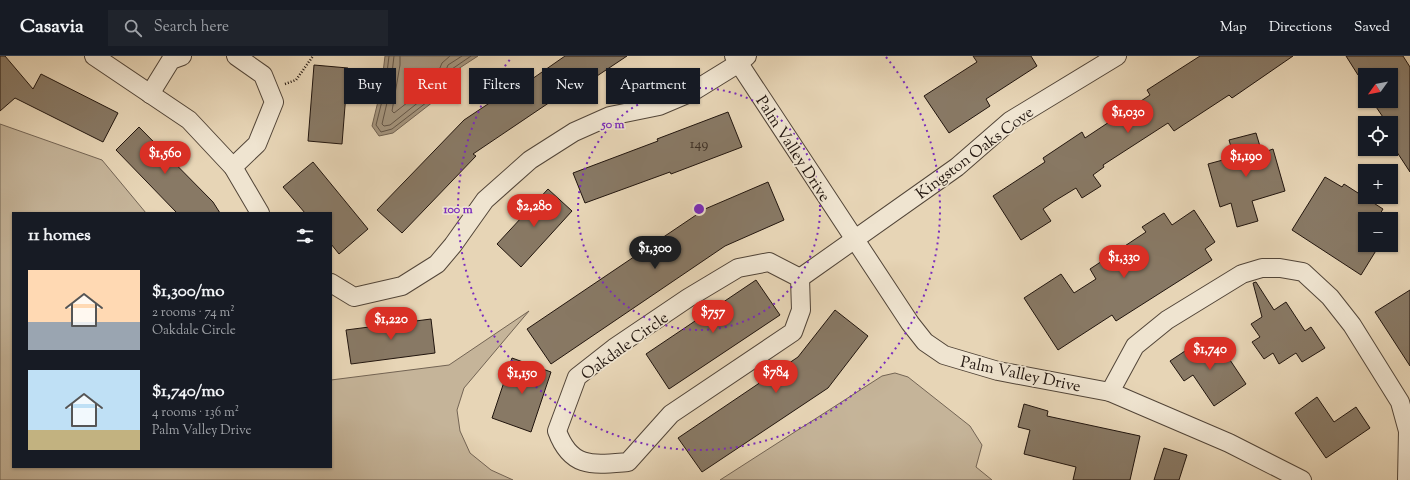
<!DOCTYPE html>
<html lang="en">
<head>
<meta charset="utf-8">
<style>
	body { margin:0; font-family:"Sorts Mill Goudy",serif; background:#20242c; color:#f1f3f6; height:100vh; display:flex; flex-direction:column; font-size:15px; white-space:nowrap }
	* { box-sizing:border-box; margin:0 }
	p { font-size:13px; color:#9ea1a6 }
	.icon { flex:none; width:22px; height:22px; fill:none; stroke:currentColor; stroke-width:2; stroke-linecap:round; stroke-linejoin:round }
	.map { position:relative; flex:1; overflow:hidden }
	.side { position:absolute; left:12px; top:156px; width:320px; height:256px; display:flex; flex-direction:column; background:#171b24; border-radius:0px; box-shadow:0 1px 3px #0004 }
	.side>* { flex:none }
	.hud { position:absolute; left:344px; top:12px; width:380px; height:36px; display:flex; gap:8px }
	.needle { width:26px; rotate:237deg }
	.fabs { position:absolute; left:1358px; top:12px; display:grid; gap:8px }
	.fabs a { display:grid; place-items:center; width:40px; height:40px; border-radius:0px; background:#171b24; box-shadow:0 1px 3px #0004; font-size:20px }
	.price { position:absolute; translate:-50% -34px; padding:0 9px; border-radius:14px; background:#d93025; color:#fff; font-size:13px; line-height:26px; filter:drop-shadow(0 1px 2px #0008) }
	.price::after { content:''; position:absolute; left:50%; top:24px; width:12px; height:9px; margin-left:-6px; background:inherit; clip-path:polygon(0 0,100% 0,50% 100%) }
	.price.active { background:#222; color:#fff }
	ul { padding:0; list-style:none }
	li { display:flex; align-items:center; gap:12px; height:100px; padding:0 16px }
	li span { display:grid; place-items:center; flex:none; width:112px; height:80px; border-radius:0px; color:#555 }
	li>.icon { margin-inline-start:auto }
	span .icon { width:48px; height:48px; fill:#fffc; stroke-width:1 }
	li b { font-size:17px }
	h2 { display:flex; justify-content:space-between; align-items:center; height:48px; padding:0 16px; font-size:17px }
	.pill { padding:0 14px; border-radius:0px; background:#171b24; box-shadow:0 1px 3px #0004; font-size:14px; line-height:36px }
	.pill.active { background:#d93025; color:#fff }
	header { display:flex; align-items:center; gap:24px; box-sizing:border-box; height:56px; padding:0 20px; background:#171b24; border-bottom:1px solid #363941 }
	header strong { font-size:19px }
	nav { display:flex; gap:22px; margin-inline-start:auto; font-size:14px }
	.search { width:280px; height:36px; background:#20242c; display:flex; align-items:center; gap:10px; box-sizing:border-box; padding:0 14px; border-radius:0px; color:#9ea1a6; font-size:15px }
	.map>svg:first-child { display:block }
</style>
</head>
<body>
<header>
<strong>Casavia</strong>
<div class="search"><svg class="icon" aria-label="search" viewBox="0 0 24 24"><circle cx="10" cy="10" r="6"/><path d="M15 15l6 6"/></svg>Search here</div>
<nav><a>Map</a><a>Directions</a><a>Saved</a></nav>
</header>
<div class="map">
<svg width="1410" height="424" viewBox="0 0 1410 424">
	<rect width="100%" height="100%" fill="#e7d5b6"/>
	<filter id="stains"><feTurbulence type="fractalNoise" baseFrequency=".005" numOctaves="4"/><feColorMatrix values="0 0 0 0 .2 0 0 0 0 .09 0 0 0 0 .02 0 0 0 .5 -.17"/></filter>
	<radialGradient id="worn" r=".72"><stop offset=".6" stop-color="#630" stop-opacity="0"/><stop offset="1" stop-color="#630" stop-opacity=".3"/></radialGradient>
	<g fill="#c5b499" stroke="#736454">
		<path d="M0 68 102 104 146 157H13V411H331V324L449 309 529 255 464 332 457 354 460 375 470 397 491 414 513 424H0Z"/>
		<path d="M895 317 908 321 970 370 982 389 976 411 992 424H720L882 320Z"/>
	</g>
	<path fill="#a4947d" stroke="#706151" d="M385 0H478L455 15 447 35 393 77 379 80 372 70 381 33Z"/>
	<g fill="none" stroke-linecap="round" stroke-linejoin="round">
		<g stroke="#625446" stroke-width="1">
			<path d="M389 0 385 33 376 69 381 76 392 73 444 33 452 13 471 0"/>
			<path d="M394 0 390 34 382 68 384 70 390 69 440 29 448 9 462 0"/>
			<path d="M400 0V9L392 55 394 57 434 26 442 7 450 0"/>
		</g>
	</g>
	<g fill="#887965" stroke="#21150e">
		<path d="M0 0H5L33 33 41 18 118 57 103 86 15 42 0 55Z"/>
		<path d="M565 0H627L561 44 559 40 473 98 476 100 402 177 377 154 464 64 530 20 532 23Z"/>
		<path d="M973 0H1031L1037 10 986 43 990 50 949 77 924 40 977 6Z"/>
		<path d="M1200 0H1293L1232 42 1229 39 1174 75 1168 67 1103 109 1104 111 1093 119 1101 130 1082 142 1076 132 1053 146 1043 153 1051 165 1021 184 993 140 1045 106 1043 102 1082 76 1085 82 1150 39 1147 34Z"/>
		<path d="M1346 0H1403L1410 11V116L1391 87V67H1387L1372 45H1391V19H1358Z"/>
		<path d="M314 9 348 12 342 88 308 85Z"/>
		<path d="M728 56 742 91 671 118 670 116 585 147 573 117 658 85 657 83Z"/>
		<path d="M139 71 213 146 220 157H177L116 94Z"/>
		<path d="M1256 77 1262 97 1273 93 1285 135 1252 145 1258 165 1237 171 1231 147 1220 151 1208 108 1234 101 1229 84Z"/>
		<path d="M313 106 368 173 339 198 331 188V157H305L283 131Z"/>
		<path d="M1325 121 1342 131 1344 128 1383 153 1377 163H1365V189H1370L1377 193 1361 219 1292 174Z"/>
		<path d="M768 126 784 164 725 190 551 308 527 273 705 153Z"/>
		<path d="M548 133 572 155 521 211 497 188Z"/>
		<path d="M1194 154 1215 186 1205 193 1212 204 1116 265 1112 259 1058 294 1024 242 1061 218 1074 237 1096 223 1090 213 1146 176 1142 171 1164 157 1172 169Z"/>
		<path d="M756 224 780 259 669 333 646 298Z"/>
		<path d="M1256 226 1274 254 1286 246 1305 275 1311 271 1325 292 1302 306 1296 297 1279 308 1273 297 1264 303 1252 286 1260 281 1251 268 1262 261 1253 227Z"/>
		<path d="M1410 234V310L1375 256Z"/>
		<path d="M835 254 868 280 828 332 702 416 678 382 798 301Z"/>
		<path d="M431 263 435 297 351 308 346 274Z"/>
		<path d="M1203 283 1209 292 1218 286 1246 328 1214 350 1193 319 1184 325 1170 305Z"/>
		<path d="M512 302 551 316 531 376 492 362Z"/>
		<path d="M1317 341 1334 366 1356 351 1370 372 1326 402 1295 357Z"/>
		<path d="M1024 348 1048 355 1047 360 1140 380 1130 424H1073L1076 411 1024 398 1030 374 1018 371Z"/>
		<path d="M1164 392 1187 399 1179 424H1154Z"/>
	</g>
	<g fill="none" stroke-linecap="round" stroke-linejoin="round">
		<g stroke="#524538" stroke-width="20">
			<g id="minor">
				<path d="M94 0 189 64 233 111 260 157"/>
				<path d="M734 0 910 267 925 286 944 299 998 315 1110 336 1229 387 1302 424"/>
				<path d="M150 38 171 4 182 0"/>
				<path d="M233 111 257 88 274 46 263 19 236 0"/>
				<path d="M769 206 800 222 801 254 793 276 671 358 628 406C593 409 571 413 557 375L577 321 614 292 688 242 738 212Z"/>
				<path d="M800 222 957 111 1010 65 1117 0"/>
				<path d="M331 227 354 241 402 230 437 208 453 189 485 144 530 104 574 76 610 60 659 50 692 36 739 7 747 0"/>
				<path d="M1110 336 1135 290 1167 264 1242 218 1262 212H1280L1303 216 1330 241 1352 269 1400 346 1408 375 1407 424"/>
			</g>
		</g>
		<path stroke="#21150e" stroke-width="2.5" stroke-dasharray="1 2" stroke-linecap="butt" d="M285 28 296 24 313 0"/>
		<use href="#minor" stroke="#efe4d0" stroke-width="18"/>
	</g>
	<g fill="none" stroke="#7b2cbf" stroke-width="2" stroke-dasharray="2 4">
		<circle cx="699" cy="153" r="121"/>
		<path d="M886 1A241 241 0 1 1 512 1"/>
	</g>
	<g text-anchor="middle" stroke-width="3.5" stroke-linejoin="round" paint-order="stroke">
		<g font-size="14" fill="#3b2e24">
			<text x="699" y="92">149</text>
		</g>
		<g font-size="16" fill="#21150e" stroke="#efe4d0">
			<text transform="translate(794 92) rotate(57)" y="6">Palm Valley Drive</text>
			<text transform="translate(974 96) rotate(-37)" y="6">Kingston Oaks Cove</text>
			<text transform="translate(624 289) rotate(-36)" y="6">Oakdale Circle</text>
			<text transform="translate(1021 317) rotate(12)" y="6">Palm Valley Drive</text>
		</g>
	</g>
	<circle cx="699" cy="153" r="6" fill="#7b2cbf" stroke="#efe4d0" stroke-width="2"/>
	<g font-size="12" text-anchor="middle" font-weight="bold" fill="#7b2cbf" stroke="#efe4d0" stroke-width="3.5" stroke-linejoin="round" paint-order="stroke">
		<text x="613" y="72">50 m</text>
		<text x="458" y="157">100 m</text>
	</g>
	<rect width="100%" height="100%" filter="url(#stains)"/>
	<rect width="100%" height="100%" fill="url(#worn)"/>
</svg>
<div class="fabs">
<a><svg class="needle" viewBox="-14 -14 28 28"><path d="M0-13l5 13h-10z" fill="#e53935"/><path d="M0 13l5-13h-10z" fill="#9ea1a6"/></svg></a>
<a><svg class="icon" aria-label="locate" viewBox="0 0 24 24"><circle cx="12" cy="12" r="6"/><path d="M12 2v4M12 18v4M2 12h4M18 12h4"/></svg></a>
<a>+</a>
<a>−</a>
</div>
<b class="price" style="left:1128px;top:78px">$1,030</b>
<b class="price" style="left:165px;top:119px">$1,560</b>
<b class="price" style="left:1246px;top:122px">$1,190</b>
<b class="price" style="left:534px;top:172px">$2,280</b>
<b class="price active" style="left:655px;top:214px">$1,300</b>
<b class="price" style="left:1124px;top:223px">$1,330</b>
<b class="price" style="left:713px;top:278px">$757</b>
<b class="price" style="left:391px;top:285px">$1,220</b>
<b class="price" style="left:1210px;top:315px">$1,740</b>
<b class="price" style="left:776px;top:338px">$784</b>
<b class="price" style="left:522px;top:339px">$1,150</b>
<div class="hud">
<a class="pill">Buy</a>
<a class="pill active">Rent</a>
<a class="pill">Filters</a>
<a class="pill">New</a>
<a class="pill">Apartment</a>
</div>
<section class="side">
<h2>11 homes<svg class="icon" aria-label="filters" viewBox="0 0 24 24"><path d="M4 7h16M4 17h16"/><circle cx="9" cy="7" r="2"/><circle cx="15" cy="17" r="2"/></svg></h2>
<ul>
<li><span style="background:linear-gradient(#ffd9b3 65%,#9aa5b1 0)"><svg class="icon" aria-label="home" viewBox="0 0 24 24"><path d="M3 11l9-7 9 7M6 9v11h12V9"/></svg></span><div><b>$1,300/mo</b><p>2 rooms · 74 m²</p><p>Oakdale Circle</p></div></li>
<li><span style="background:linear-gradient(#bfe0f5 75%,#c2b280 0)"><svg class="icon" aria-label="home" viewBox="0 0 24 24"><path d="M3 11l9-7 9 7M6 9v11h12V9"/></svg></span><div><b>$1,740/mo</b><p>4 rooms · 136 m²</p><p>Palm Valley Drive</p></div></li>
</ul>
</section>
</div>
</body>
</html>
